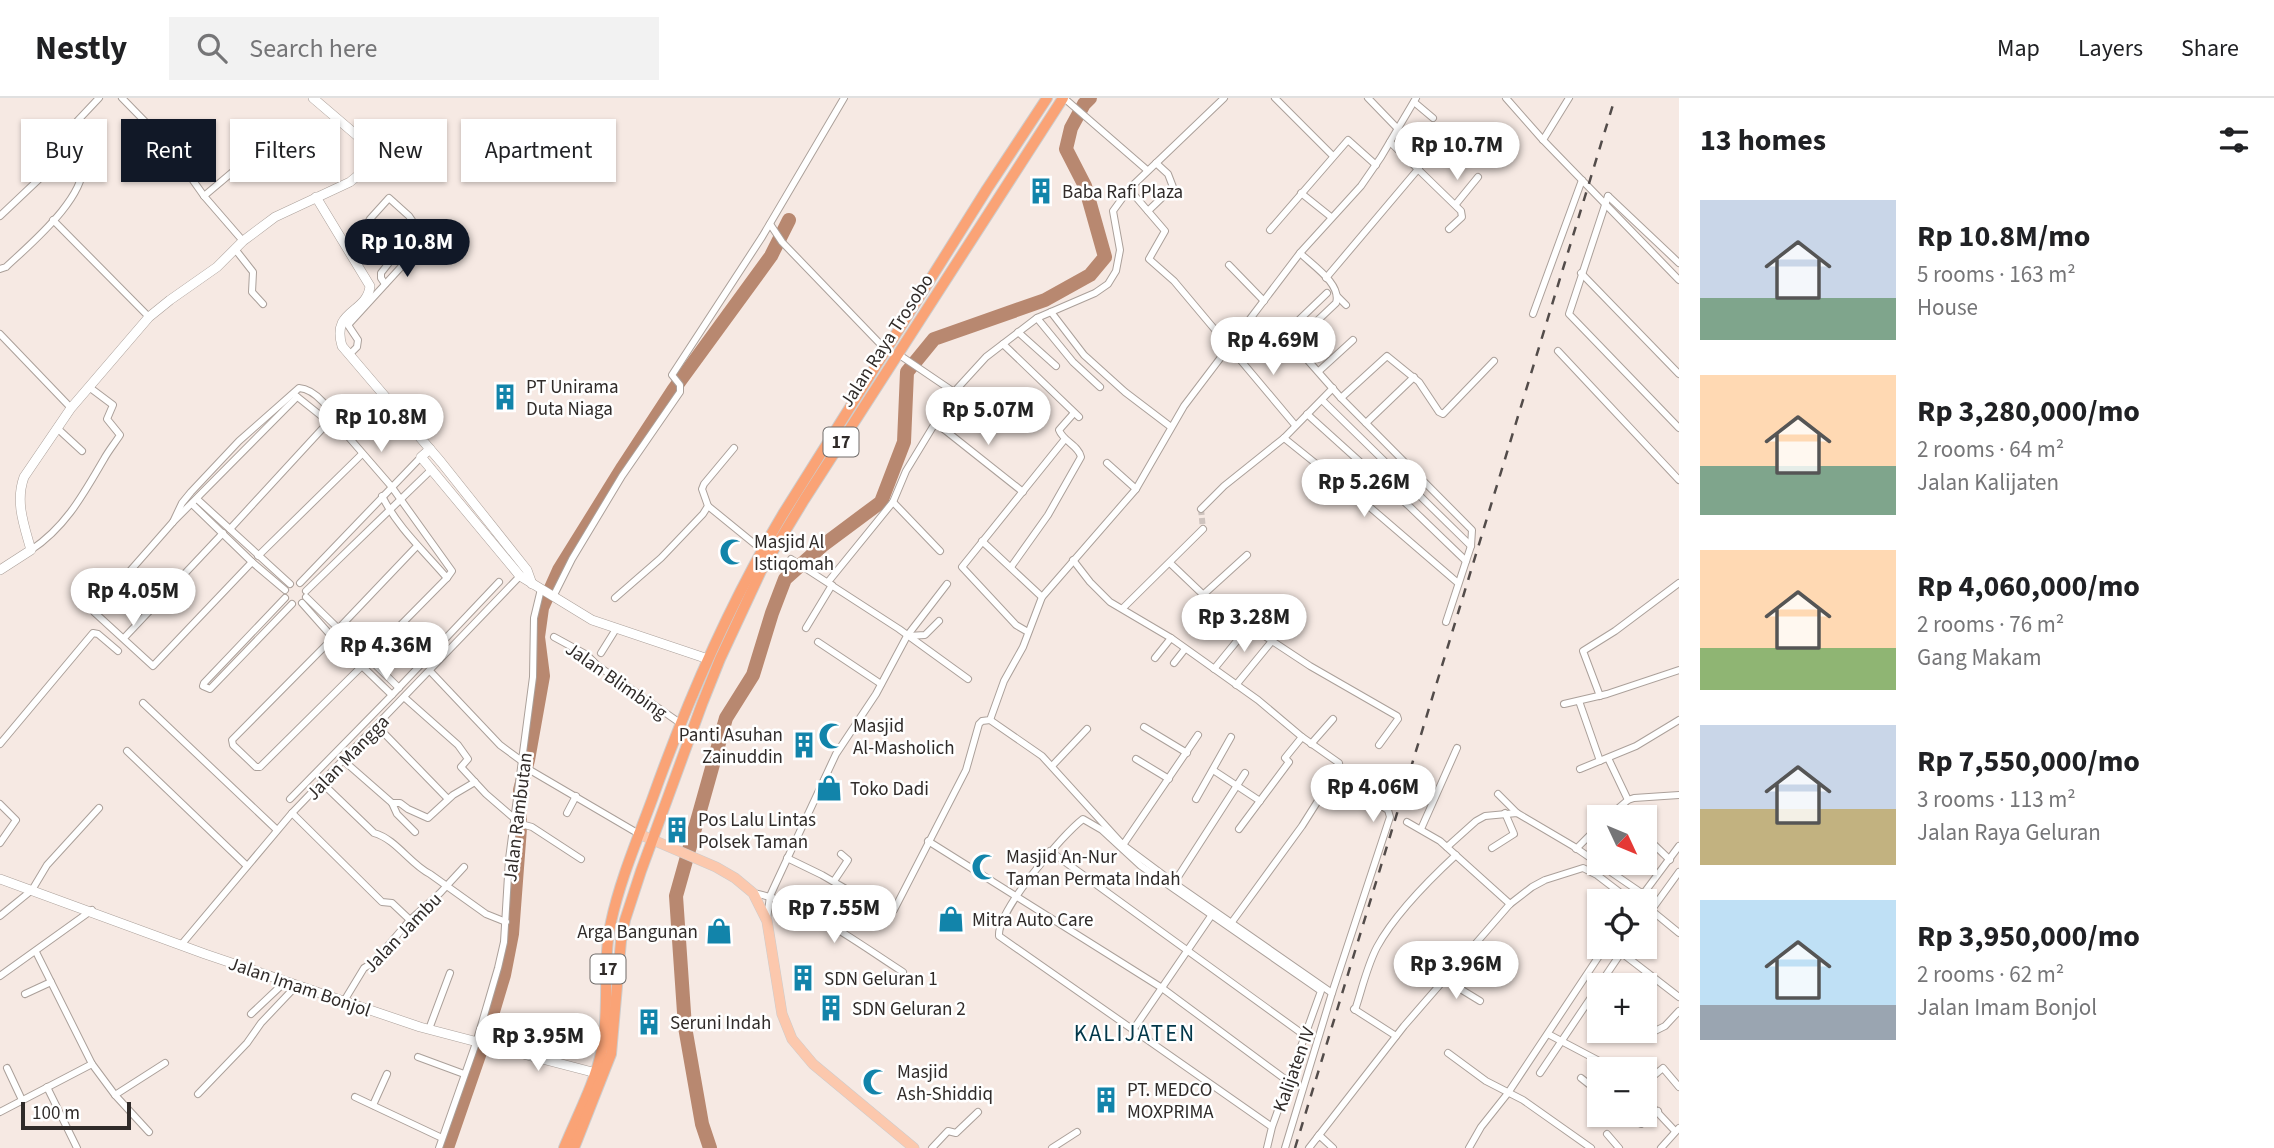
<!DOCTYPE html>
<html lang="en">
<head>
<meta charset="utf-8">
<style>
	body { margin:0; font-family:"Source Sans 3",sans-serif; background:#f2f2f2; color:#202124; height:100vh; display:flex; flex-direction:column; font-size:26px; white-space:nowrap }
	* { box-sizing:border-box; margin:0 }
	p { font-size:23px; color:#757577 }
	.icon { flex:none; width:38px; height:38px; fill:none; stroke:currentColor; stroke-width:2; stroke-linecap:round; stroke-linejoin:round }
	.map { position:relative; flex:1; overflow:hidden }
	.panel { display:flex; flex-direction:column; background:#fff; width:595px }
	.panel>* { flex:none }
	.banner { position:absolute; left:21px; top:21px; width:665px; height:63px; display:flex; gap:14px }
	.needle { width:46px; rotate:134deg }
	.controls { position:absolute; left:1587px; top:707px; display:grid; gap:14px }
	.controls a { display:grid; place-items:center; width:70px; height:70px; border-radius:0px; background:#fff; box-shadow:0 2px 5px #0004; font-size:35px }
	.scale { position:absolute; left:21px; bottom:18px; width:110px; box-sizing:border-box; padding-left:7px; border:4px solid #302b29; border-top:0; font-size:19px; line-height:24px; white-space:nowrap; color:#302b29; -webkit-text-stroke:5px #fff; paint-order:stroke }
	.price { position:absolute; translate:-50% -60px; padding:0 16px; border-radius:24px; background:#fff; color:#222; font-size:23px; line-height:46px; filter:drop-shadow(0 2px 4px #0008) }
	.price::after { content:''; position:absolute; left:50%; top:42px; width:21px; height:16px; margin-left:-10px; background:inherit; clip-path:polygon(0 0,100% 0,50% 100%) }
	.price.selected { background:#111827; color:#fff }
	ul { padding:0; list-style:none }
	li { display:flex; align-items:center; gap:21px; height:175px; padding:0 21px }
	li span { display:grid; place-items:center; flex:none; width:196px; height:140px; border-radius:0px; color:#555 }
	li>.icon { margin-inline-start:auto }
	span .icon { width:84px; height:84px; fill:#fffc; stroke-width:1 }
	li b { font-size:30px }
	h2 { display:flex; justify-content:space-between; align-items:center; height:84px; padding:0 21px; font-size:30px }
	.tag { padding:0 24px; border-radius:0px; background:#fff; box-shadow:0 2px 5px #0004; font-size:24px; line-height:63px }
	.tag.selected { background:#111827; color:#fff }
	header { display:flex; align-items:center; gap:42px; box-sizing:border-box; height:98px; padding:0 35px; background:#fff; border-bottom:2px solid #e0e0e0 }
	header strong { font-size:33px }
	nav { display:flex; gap:38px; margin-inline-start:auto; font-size:24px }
	.search { width:490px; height:63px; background:#f2f2f2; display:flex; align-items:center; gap:18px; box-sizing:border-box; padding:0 24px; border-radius:0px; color:#757577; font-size:26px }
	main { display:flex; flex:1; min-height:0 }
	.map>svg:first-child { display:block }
</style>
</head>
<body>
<header>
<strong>Nestly</strong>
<div class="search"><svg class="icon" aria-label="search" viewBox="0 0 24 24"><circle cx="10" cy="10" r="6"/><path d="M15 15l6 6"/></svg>Search here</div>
<nav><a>Map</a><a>Layers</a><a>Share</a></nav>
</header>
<main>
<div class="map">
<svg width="1679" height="1050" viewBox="0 0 1679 1050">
	<rect width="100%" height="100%" fill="#f6e9e3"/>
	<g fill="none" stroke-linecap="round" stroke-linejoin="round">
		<g stroke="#b88870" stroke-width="14">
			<path d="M447 1050 486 937 504 877 512 836 520 730V692L528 662 543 578 538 539 542 510 559 472 623 369 674 291 771 158 789 122"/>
			<path d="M710 1050 702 1026 685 929 676 798 726 620 753 577 772 515 785 481 822 448 881 404 904 344 907 274 934 241 1045 202 1090 177 1105 159 1085 88 1066 51 1071 30 1084 6 1090 0"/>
		</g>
		<path stroke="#cec3be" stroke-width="6" stroke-dasharray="6 3" stroke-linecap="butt" d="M1201 411 1203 431"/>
		<g stroke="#aba09a" stroke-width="8">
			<g id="street">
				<path d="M122 0 168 47 204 98 243 143"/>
				<path d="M1064 0 1147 72"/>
				<path d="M1275 0 1333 58"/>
				<path d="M1368 0 1398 31"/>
				<path d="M1506 0 1543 42 1679 182"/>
				<path d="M1414 4 1433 20"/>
				<path d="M1543 42 1569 0"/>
				<path d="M1390 44 1461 113 1462 119 1449 131"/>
				<path d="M1129 91 1165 133 1149 161 1174 183 1295 327"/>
				<path d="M1301 95 1331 119"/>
				<path d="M204 98 248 61"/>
				<path d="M1608 98 1569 216 1679 330"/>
				<path d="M1608 98 1679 165"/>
				<path d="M1456 106 1478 79"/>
				<path d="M1148 113 1173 89 1168 76 1156 65"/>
				<path d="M0 118 73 49"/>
				<path d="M53 122 149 219"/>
				<path d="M770 126 782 144 886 252"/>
				<path d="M1270 132 1348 42 1376 67"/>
				<path d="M235 151 253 174 252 194 263 206"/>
				<path d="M1300 155C1312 167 1342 186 1336 205L1298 241 1295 246 1297 250 1341 300 1472 432 1471 448 1446 524"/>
				<path d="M1229 167 1264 203"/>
				<path d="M0 171 6 169C28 148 90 97 82 63 79 52 68 46 65 36L99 0"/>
				<path d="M1581 175 1679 276"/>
				<path d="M1326 180 1419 70"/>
				<path d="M385 186 381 180V175L392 161 403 154 412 156"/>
				<path d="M1338 199 1346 207"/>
				<path d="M1051 214 1084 257 1125 294 1171 329"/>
				<path d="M1533 216 1582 82"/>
				<path d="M1037 220 1073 264 1100 289"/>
				<path d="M1299 222 1327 195"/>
				<path d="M1018 234 1056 268"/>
				<path d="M0 236 71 310"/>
				<path d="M1003 246 1079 319"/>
				<path d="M1558 253 1679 382"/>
				<path d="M898 256 954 294"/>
				<path d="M349 257 357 249 358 242 348 227 423 145 424 140 409 118 389 100 370 121 365 130 392 161"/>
				<path d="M1319 273 1353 242"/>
				<path d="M295 297 330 325"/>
				<path d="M1341 300 1387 258 1419 284 1439 314 1443 316 1494 263"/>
				<path d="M1322 302 1471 448"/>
				<path d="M1307 316 1410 409 1466 463"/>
				<path d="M936 325 1023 394"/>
				<path d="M1366 325 1414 279"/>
				<path d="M57 330 82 353"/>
				<path d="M1284 340 1365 405 1458 485"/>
				<path d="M1107 365 1136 391"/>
				<path d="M197 401 290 486"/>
				<path d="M893 404 940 453"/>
				<path d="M192 406 252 464 285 492"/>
				<path d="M708 408 762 452"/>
				<path d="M1201 411 1224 388 1284 340 1333 290"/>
				<path d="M173 424 182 405 191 394 239 343 299 290C316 291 332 313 339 328L391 388 452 473 447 480C424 453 398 430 382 398"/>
				<path d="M230 431 334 318"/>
				<path d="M982 443 1042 499"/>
				<path d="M31 452C66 429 84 395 104 361 109 352 115 345 120 337L107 321 113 307 89 289"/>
				<path d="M258 458 362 356"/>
				<path d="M791 461 899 531 968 581"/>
				<path d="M1073 462 1090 484 1110 504 1171 540 1258 602 1302 639 1339 665 1341 678 1346 686 1388 712 1390 719 1332 895 1285 1050"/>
				<path d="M252 464 153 568 94 514 173 424 297 299"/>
				<path d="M1170 465 1215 508"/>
				<path d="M1011 469 1048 417 1081 359C1079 348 1063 343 1059 332L1074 315"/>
				<path d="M828 484 893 404 906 373 954 294 986 259 1037 220 1095 195 1108 186 1116 173 1120 152 1113 113 1129 91 1224 0"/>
				<path d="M300 485 421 359"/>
				<path d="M306 493 432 371"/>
				<path d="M1204 496 1247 457"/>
				<path d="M306 499 399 590"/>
				<path d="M553 499 572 461 622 378 680 294V287L672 277 762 139 844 0"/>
				<path d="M285 500 204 585 203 588 210 591 292 506"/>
				<path d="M615 500 661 460 703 416 708 408 702 391 704 386 734 350"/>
				<path d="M1277 501 1254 526V531L1310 568 1397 618 1398 621 1379 647"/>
				<path d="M302 505 333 540 392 597"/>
				<path d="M1123 510 1203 431"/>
				<path d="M806 530 832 487"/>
				<path d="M338 531 417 448"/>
				<path d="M1028 534 1016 527 962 469 1065 341"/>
				<path d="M908 538 925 537 939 523"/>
				<path d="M554 539 587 557 598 568 680 625"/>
				<path d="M124 540 223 435"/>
				<path d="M333 540 232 642 233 647 256 669H260L362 568"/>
				<path d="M818 544 881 586"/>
				<path d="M601 555 616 531"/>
				<path d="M368 560 447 480"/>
				<path d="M1155 560 1171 540"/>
				<path d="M1174 565 1185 551"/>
				<path d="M1214 571 1245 533"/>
				<path d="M430 573 500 647 523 664"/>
				<path d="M1236 587 1272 543"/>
				<path d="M1600 598 1583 553 1615 533 1679 485"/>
				<path d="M405 600 458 647 468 661 461 669 486 696 515 721"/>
				<path d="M1579 603 1600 663"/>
				<path d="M143 605 277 732"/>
				<path d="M1564 606 1607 596 1679 572"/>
				<path d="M990 622 1042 658 1123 747 1198 637"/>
				<path d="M377 628 448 701"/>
				<path d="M1144 629 1187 655"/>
				<path d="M0 646 93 535 98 536 118 553"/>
				<path d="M1311 646 1333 621"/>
				<path d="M127 653 247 768"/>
				<path d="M1608 660 1628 702"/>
				<path d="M1136 661 1169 681"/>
				<path d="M344 663 392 705H400L408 711 428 720 453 697 475 684"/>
				<path d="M523 668 639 736"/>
				<path d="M1052 668 1087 631"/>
				<path d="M1580 671 1636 648 1679 622"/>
				<path d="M1213 672 1260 703"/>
				<path d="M322 685 374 735C396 741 410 766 430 776L486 816 506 824"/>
				<path d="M1498 696 1517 715"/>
				<path d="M290 701 392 597 499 484"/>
				<path d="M1196 701 1231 639"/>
				<path d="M392 705 397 716 415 734"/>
				<path d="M0 706 16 722 0 745"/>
				<path d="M292 715 382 804 392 805 410 822"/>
				<path d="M567 715 576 698"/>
				<path d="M1608 719 1628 702 1634 700 1679 697"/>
				<path d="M514 724 532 729 581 761"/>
				<path d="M1407 724 1440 743 1510 806"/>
				<path d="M1239 731 1289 664 1285 660 1302 639"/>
				<path d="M1421 731 1457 650"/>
				<path d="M1645 738 1670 762"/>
				<path d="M928 743 1162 890 1289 984"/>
				<path d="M1123 747 1174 785 1332 895"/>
				<path d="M1447 749 1476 723 1485 718 1517 715 1573 748 1643 796"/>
				<path d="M1492 750 1514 736 1505 715"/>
				<path d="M1576 751 1600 727"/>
				<path d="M1050 753 1304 937"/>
				<path d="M787 760 822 777 882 812 888 814 894 812 966 672 979 626 982 623 990 622 1004 583 1023 549 1042 499 1136 391 1184 308 1300 155 1361 88 1381 59 1416 0"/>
				<path d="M834 783 848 762 841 756"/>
				<path d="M1174 785 1245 675"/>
				<path d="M753 795C805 804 859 846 903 874"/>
				<path d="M1638 803 1679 748"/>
				<path d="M1651 812 1679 835"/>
				<path d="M0 818 32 792 47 767 99 710"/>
				<path d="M767 821 770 798 775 787 836 656 876 596 907 538 947 486"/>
				<path d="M1645 821 1679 774"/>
				<path d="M1232 824 1302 728 1326 690 1340 674"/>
				<path d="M181 847 292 715 520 478"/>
				<path d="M1614 849 1679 899"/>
				<path d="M36 854 92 966 115 997 149 1034"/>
				<path d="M0 878 92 812"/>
				<path d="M1444 881 1480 903"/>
				<path d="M25 896 51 884"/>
				<path d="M344 903 364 870 374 864 410 822 440 795 464 769"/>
				<path d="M1354 911 1396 938"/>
				<path d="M1355 912C1362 891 1367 868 1377 849 1395 816 1429 782 1456 757"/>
				<path d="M251 916 286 883"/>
				<path d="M429 931 450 875"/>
				<path d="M1133 932 1211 818"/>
				<path d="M1548 936 1601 964 1610 971"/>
				<path d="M1645 938 1665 928 1679 913"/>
				<path d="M1448 955 1486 983 1523 1002 1591 1050"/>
				<path d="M418 959 464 976"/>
				<path d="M7 970 22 1002"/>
				<path d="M1540 975 1625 849"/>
				<path d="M1581 980 1600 995"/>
				<path d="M1645 985 1663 970 1679 989"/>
				<path d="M47 989 77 1050"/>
				<path d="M198 996 247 945 261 925 297 887"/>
				<path d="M115 997 165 965"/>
				<path d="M355 999 442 1040"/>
				<path d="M1645 1001 1675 1033"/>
				<path d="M373 1007 387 976"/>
				<path d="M0 1014 92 966"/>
				<path d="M1628 1017 1641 1026 1658 1013"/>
				<path d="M1607 1036 1619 1050"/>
				<path d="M1317 1040 1319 1037 1333 1050"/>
				<path d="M439 1050 476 945 498 870 504 844 509 761 533 579 534 520 541 491"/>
				<path d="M932 1050 948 1033 956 1035 978 1014"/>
				<path d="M1052 1050 1077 1034"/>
				<path d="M1267 1050 1272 1029 1321 893 1141 768 1102 732 1083 721C1062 737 997 813 999 838L1272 1029"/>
				<path d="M1309 1050 1404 928 1510 806 1532 789 1545 782 1583 770 1597 777 1631 803"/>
				<path d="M1469 1050 1481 1029 1508 995 1605 849"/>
				<path d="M1661 1050 1679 1030"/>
			</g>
		</g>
		<g stroke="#aba09a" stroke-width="10">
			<g id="secondary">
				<path d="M316 99 370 188C367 216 331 211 342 248L441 364 527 472 532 486"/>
				<path d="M430 351 421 359 520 478 592 522 708 561"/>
				<path d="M0 472 31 452C24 427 15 404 24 379L71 310 149 219 170 202 217 169 243 143 275 119 350 84 372 66V56L368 47 313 0"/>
				<path d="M0 781 205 856 420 929 600 976"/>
			</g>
		</g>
		<g stroke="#cdcccc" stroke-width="11">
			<path id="primary" d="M639 736 716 769 735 780 753 795 767 823 782 916 792 941 813 966 914 1050"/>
		</g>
		<g stroke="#cdcccc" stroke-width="12">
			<g id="highway">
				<path d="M564 1050C577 1018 595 985 602 951 610 911 602 863 611 824 620 782 638 740 653 699 688 601 730 505 783 416L987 91 1047 0"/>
				<path d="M574 1050 611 956 621 843 625 822 641 773 702 606 720 561 761 473 804 402 1063 0"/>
			</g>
		</g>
		<use href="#street" stroke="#fff" stroke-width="6"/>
		<use href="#secondary" stroke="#fff" stroke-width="9"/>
		<use href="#primary" stroke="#fcc8ad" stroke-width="10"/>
		<use href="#highway" stroke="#faa376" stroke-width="10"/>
		<path stroke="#534c4a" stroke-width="2.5" stroke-dasharray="9 9" stroke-linecap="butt" d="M1295 1050 1615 0"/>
	</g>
	<defs>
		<g id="building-bare" transform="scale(2.1)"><path d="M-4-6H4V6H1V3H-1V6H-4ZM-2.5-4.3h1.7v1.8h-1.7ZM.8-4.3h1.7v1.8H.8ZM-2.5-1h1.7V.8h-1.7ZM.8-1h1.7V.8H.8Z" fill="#1284aa" stroke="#fff" stroke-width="2.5" paint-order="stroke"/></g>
		<g id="mosque-bare" transform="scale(2.1)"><path d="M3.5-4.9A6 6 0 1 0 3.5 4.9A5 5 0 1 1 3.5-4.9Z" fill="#1284aa" stroke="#fff" stroke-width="2.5" paint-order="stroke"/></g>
		<g id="shop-bare" transform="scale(2.1)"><path d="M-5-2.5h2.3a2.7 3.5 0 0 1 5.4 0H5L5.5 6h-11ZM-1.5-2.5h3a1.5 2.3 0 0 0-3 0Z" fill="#1284aa" stroke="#fff" stroke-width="2.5" paint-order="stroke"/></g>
	</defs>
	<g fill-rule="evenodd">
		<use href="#building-bare" x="1041" y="93"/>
		<use href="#building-bare" x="505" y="299"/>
		<use href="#mosque-bare" x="733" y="454"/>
		<use href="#mosque-bare" x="832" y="638"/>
		<use href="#building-bare" x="804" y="647"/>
		<use href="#shop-bare" x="829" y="690"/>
		<use href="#building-bare" x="677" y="732"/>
		<use href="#mosque-bare" x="985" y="769"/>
		<use href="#shop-bare" x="951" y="821"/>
		<use href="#shop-bare" x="719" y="833"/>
		<use href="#building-bare" x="803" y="880"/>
		<use href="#building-bare" x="831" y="910"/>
		<use href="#building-bare" x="649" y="924"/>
		<use href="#mosque-bare" x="876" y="984"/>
		<use href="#building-bare" x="1106" y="1002"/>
	</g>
	<g text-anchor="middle" stroke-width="5" stroke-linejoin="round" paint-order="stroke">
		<g fill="#fff" stroke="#6e6b69" stroke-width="2">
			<rect x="823.5" y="329.5" width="35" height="29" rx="5"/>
			<rect x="590.5" y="856.5" width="35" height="29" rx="5"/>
		</g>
		<g font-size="18" font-weight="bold" fill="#302b29">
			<text x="841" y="350">17</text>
			<text x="608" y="877">17</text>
		</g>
		<g font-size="19" fill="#302b29" stroke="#fff" text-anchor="start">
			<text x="1062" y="100">Baba Rafi Plaza</text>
			<text x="526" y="295">PT Unirama<tspan x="526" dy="22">Duta Niaga</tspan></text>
			<text x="754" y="450">Masjid Al<tspan x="754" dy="22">Istiqomah</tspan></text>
			<text x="853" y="634">Masjid<tspan x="853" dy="22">Al-Masholich</tspan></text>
			<text x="783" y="643" text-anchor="end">Panti Asuhan<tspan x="783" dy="22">Zainuddin</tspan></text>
			<text x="850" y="697">Toko Dadi</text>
			<text x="698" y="728">Pos Lalu Lintas<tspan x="698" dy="22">Polsek Taman</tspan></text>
			<text x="1006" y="765">Masjid An-Nur<tspan x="1006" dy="22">Taman Permata Indah</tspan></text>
			<text x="972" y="828">Mitra Auto Care</text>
			<text x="698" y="840" text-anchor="end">Arga Bangunan</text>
			<text x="824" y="887">SDN Geluran 1</text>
			<text x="852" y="917">SDN Geluran 2</text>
			<text x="670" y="931">Seruni Indah</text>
			<text x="897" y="980">Masjid<tspan x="897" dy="22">Ash-Shiddiq</tspan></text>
			<text x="1127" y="998">PT. MEDCO<tspan x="1127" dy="22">MOXPRIMA</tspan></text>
		</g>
		<g font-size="19" fill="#302b29" stroke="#fff">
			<text transform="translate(886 242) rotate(-57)" y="7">Jalan Raya Trosobo</text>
			<text transform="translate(617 582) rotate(35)" y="7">Jalan Blimbing</text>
			<text transform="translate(347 659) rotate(-46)" y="7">Jalan Mangga</text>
			<text transform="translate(517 719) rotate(-83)" y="7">Jalan Rambutan</text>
			<text transform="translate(402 834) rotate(-46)" y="7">Jalan Jambu</text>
			<text transform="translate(300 888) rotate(19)" y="7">Jalan Imam Bonjol</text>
			<text transform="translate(1293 971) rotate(-70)" y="7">Kalijaten IV</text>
		</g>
		<g font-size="23" letter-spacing="2" fill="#03384a" stroke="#fff">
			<text x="1135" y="943">KALIJATEN</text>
		</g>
	</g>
</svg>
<div class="controls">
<a><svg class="needle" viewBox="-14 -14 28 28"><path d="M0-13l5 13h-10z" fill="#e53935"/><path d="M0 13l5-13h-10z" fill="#757577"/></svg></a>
<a><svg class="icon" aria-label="locate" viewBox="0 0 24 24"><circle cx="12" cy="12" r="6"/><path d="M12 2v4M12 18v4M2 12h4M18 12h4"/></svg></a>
<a>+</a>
<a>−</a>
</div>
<div class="scale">100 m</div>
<b class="price" style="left:1457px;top:84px">Rp 10.7M</b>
<b class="price selected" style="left:407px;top:181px">Rp 10.8M</b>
<b class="price" style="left:1273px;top:279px">Rp 4.69M</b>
<b class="price" style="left:988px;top:349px">Rp 5.07M</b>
<b class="price" style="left:381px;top:356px">Rp 10.8M</b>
<b class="price" style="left:1364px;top:421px">Rp 5.26M</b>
<b class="price" style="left:133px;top:530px">Rp 4.05M</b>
<b class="price" style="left:1244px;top:556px">Rp 3.28M</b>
<b class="price" style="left:386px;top:584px">Rp 4.36M</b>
<b class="price" style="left:1373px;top:726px">Rp 4.06M</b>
<b class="price" style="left:834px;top:847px">Rp 7.55M</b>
<b class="price" style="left:1456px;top:903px">Rp 3.96M</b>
<b class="price" style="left:538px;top:975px">Rp 3.95M</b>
<div class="banner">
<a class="tag">Buy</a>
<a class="tag selected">Rent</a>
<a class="tag">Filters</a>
<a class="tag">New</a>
<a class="tag">Apartment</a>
</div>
</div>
<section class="panel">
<h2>13 homes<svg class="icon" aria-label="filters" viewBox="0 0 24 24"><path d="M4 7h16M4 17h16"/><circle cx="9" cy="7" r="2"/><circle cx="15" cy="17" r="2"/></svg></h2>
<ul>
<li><span style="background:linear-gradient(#c9d6e8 70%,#7fa58c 0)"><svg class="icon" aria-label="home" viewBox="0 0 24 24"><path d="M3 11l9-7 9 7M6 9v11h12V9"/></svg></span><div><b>Rp 10.8M/mo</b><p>5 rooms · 163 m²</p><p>House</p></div></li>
<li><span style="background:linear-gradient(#ffd9b3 65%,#7fa58c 0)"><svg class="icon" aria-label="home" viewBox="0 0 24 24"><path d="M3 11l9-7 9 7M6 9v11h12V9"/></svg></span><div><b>Rp 3,280,000/mo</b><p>2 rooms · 64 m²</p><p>Jalan Kalijaten</p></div></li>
<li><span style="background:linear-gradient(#ffd9b3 70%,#8fb573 0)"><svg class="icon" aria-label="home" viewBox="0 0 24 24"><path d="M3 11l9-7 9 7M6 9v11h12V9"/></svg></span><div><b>Rp 4,060,000/mo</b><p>2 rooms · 76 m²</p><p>Gang Makam</p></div></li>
<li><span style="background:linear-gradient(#c9d6e8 60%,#c2b280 0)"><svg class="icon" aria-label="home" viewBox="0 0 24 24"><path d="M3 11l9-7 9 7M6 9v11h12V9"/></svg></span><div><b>Rp 7,550,000/mo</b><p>3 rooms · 113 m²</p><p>Jalan Raya Geluran</p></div></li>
<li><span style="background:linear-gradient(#bfe0f5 75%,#9aa5b1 0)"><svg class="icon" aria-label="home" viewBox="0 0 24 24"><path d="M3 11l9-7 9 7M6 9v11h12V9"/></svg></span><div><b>Rp 3,950,000/mo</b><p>2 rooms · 62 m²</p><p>Jalan Imam Bonjol</p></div></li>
</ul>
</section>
</main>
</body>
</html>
